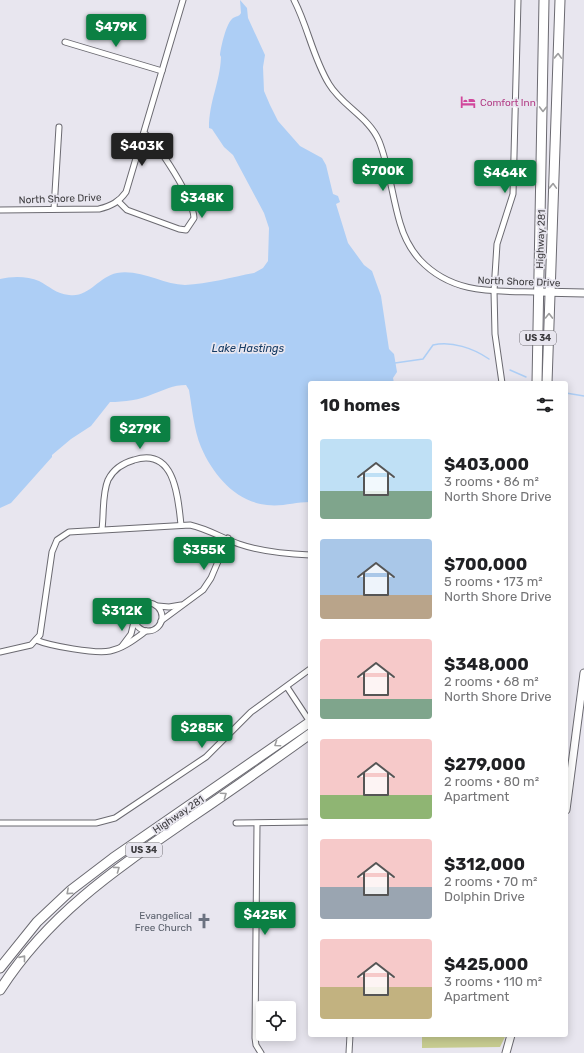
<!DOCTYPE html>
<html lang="en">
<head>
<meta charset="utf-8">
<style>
	body { margin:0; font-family:Rubik,sans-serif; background:#f2f2f2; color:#202124; height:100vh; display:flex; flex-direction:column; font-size:15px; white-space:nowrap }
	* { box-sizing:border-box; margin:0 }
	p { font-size:13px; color:#757577 }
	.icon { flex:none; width:22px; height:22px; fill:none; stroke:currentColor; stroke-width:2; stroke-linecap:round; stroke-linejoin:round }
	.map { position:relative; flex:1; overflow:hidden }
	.panel { position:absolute; left:308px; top:381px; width:260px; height:656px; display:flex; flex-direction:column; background:#fff; border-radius:4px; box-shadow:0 2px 10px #0003 }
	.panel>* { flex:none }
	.buttons { position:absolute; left:256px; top:1001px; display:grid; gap:8px }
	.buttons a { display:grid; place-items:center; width:40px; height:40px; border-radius:4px; background:#fff; box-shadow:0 2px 10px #0003; font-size:20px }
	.price { position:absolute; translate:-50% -34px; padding:0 9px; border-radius:4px; background:#0b8043; color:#fff; font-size:13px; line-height:26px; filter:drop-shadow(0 1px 2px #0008) }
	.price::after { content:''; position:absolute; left:50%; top:24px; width:12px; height:9px; margin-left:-6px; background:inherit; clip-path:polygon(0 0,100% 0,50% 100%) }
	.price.on { background:#222; color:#fff }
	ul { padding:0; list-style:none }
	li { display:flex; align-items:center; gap:12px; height:100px; padding:0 12px }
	li span { display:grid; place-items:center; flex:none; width:112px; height:80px; border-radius:4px; color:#555 }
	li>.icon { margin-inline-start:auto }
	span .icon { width:48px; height:48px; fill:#fffc; stroke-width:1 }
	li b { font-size:17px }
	h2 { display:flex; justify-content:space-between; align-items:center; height:48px; padding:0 12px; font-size:17px }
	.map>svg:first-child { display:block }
</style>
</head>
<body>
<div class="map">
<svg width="584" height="1053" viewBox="0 0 584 1053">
	<rect width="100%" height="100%" fill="#e8e6ef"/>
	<path fill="#c8cd91" d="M422 1035H506L500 1047 422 1048Z"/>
	<path fill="#adcef5" d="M240 0 247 8 248 18 265 55 263 67 264 91 270 105 278 121 300 146 322 158 326 165 333 194 338 196 340 202 336 204 348 243 364 265 372 271 381 296 389 349 394 354 397 372 393 378 394 383H310V502C295 502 282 507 267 505 236 502 213 475 201 447 194 430 192 408 189 390L186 385C173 385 164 390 153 394 140 400 124 402 110 402L91 426 71 439 52 455V457L11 503 0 508V279C12 276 28 276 39 281 49 286 56 294 69 295 89 298 98 277 117 273 141 269 164 285 185 285 208 284 232 277 254 273L263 268 268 261 269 228 264 213 233 155 224 147 212 129 209 128C209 101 220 83 221 57L220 55C221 47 226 23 233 18 236 16 239 17 241 13Z"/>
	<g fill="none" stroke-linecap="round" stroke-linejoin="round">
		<g stroke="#adcef5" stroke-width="1.5">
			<path d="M395 363 423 359 433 345C452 341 473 348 489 359"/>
			<path d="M510 370 526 377"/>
			<path d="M566 393 584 396"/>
		</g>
		<g stroke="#6b6a71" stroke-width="7">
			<g id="street">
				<path d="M294 0C308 27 313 58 329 84 342 106 369 117 379 141 389 166 392 196 400 223 404 237 410 249 420 260 453 295 494 291 539 292"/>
				<path d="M65 42 162 71"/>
				<path d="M118 201 127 210 179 229 186 230 194 218C193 198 159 145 144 133"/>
				<path d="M54 209 59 127"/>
				<path d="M0 210 99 209C111 206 119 202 126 192L183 0"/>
				<path d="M502 383 495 334 494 291 497 244 513 194 518 0"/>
				<path d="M102 529C104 514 102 494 108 480 113 470 123 463 134 460 175 447 178 497 181 525"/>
				<circle cx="148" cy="617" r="14"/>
				<path d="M158 606 169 607 181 605"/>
				<path d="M161 621 203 590 211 578 228 538"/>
				<path d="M36 640C50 646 96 654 110 651 124 648 135 639 146 631"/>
				<path d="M122 646 131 634 134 622"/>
				<path d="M0 652 31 645 40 635 52 552 57 540 69 532 190 525C208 529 222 538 239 544 262 552 286 554 310 555"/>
				<path d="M287 687 310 722"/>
				<path d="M0 823H96L115 818 206 757 251 712 310 669"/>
				<path d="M236 823 310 822"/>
				<path d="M257 824 255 1038 256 1045 261 1053"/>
				<path d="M349 1053 350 1035"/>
			</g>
		</g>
		<g stroke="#6b6a71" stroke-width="9">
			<g id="secondary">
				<path d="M539 292 584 293"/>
				<path d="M566 810 584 673"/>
				<path d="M506 1053 511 1035"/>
			</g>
		</g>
		<g stroke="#6b6a71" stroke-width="11">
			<g id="highway">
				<path d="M537 383 544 0"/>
				<path d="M547 383 560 0"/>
				<path d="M0 968 37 922 71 890 113 858 310 722"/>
				<path d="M0 990C50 912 119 867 193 816 233 789 271 762 310 734"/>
			</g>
		</g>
		<use href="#street" stroke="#fff" stroke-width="5"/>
		<use href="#secondary" stroke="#fff" stroke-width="7"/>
		<use href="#highway" stroke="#fff" stroke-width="9"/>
	</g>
	<defs><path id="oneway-chevron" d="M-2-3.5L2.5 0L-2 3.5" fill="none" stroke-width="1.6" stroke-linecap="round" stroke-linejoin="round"/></defs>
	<g stroke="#9e9e9f">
		<use href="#oneway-chevron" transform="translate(558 56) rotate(-88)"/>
		<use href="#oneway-chevron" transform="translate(543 109) rotate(91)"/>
		<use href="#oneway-chevron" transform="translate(553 186) rotate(-88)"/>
		<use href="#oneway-chevron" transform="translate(549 316) rotate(-89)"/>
		<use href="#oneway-chevron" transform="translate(277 744) rotate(145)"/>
		<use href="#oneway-chevron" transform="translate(224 795) rotate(-35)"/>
		<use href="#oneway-chevron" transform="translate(117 869) rotate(-36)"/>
		<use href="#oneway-chevron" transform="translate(69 892) rotate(138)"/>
		<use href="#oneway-chevron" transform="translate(23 958) rotate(-51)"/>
	</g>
	<defs>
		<g id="hotel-bare" transform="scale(1.2)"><path d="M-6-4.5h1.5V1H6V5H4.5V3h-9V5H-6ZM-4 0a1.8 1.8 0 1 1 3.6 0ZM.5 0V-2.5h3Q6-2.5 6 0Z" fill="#d1479c" stroke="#e8e6ef" stroke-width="2.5" paint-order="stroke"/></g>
		<g id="church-bare" transform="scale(1.2)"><path d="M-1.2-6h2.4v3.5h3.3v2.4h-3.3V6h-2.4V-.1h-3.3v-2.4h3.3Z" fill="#6b7280" stroke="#e8e6ef" stroke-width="2.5" paint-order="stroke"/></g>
	</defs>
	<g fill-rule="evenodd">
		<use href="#hotel-bare" x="468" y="102"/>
		<use href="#church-bare" x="204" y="921"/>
	</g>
	<g text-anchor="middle" stroke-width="3.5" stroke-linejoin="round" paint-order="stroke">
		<g fill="#e8e6ef" stroke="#706f74" stroke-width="1">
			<rect x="520" y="331" width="36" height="14" rx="3"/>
			<rect x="126" y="843" width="36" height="14" rx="3"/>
		</g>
		<g font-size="9" font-weight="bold" fill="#3d3c3f">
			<text x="538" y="341">US 34</text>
			<text x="144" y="853">US 34</text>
		</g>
		<g font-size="10" fill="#b23c85" stroke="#e8e6ef" text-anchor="start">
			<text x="480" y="106">Comfort Inn</text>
		</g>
		<g font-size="10" fill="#3d3c3f" stroke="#e8e6ef">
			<text transform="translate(60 198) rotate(-2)" y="4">North Shore Drive</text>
			<text transform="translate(540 239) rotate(-88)" y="4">Highway 281</text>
			<text transform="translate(519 281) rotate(2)" y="4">North Shore Drive</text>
			<text transform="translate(178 814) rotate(-34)" y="4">Highway 281</text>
		</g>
		<g font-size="10" fill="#5b616d" stroke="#e8e6ef" text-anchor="end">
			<text x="192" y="919">Evangelical<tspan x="192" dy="12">Free Church</tspan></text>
		</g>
		<g font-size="11" font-style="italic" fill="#153b64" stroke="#e8e6ef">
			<text x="248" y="352">Lake Hastings</text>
		</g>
	</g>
</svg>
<div class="buttons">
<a><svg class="icon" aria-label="locate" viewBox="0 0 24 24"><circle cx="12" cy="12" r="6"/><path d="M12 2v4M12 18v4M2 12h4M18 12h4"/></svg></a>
</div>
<b class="price" style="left:116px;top:48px">$479K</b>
<b class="price on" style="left:142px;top:167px">$403K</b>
<b class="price" style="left:383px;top:192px">$700K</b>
<b class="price" style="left:505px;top:194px">$464K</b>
<b class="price" style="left:202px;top:219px">$348K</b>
<b class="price" style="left:140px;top:450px">$279K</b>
<b class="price" style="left:204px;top:571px">$355K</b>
<b class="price" style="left:122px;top:632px">$312K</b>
<b class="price" style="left:202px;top:749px">$285K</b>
<b class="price" style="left:265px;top:936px">$425K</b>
<section class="panel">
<h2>10 homes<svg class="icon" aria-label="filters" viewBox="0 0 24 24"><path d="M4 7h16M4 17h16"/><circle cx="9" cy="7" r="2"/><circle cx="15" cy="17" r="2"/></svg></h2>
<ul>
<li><span style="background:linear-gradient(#bfe0f5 65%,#7fa58c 0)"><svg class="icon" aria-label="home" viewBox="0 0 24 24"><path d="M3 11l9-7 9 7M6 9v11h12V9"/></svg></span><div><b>$403,000</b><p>3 rooms · 86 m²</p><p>North Shore Drive</p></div></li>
<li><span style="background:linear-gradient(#a9c7e8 70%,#b9a48a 0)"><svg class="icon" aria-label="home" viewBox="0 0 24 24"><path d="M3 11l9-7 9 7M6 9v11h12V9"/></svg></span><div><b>$700,000</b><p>5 rooms · 173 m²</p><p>North Shore Drive</p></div></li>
<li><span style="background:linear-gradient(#f6c9c9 75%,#7fa58c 0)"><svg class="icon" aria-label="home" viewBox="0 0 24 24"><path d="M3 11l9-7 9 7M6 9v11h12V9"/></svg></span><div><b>$348,000</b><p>2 rooms · 68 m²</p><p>North Shore Drive</p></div></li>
<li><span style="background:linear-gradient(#f6c9c9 70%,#8fb573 0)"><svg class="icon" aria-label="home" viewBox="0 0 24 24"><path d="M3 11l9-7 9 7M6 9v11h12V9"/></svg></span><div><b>$279,000</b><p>2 rooms · 80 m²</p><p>Apartment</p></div></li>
<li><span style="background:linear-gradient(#f6c9c9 60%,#9aa5b1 0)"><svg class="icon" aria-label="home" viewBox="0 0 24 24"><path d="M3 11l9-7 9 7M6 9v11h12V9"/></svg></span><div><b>$312,000</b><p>2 rooms · 70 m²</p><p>Dolphin Drive</p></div></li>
<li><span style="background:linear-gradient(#f6c9c9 60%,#c2b280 0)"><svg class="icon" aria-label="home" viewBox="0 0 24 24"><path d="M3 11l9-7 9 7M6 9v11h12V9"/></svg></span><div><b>$425,000</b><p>3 rooms · 110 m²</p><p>Apartment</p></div></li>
</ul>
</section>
</div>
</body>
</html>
